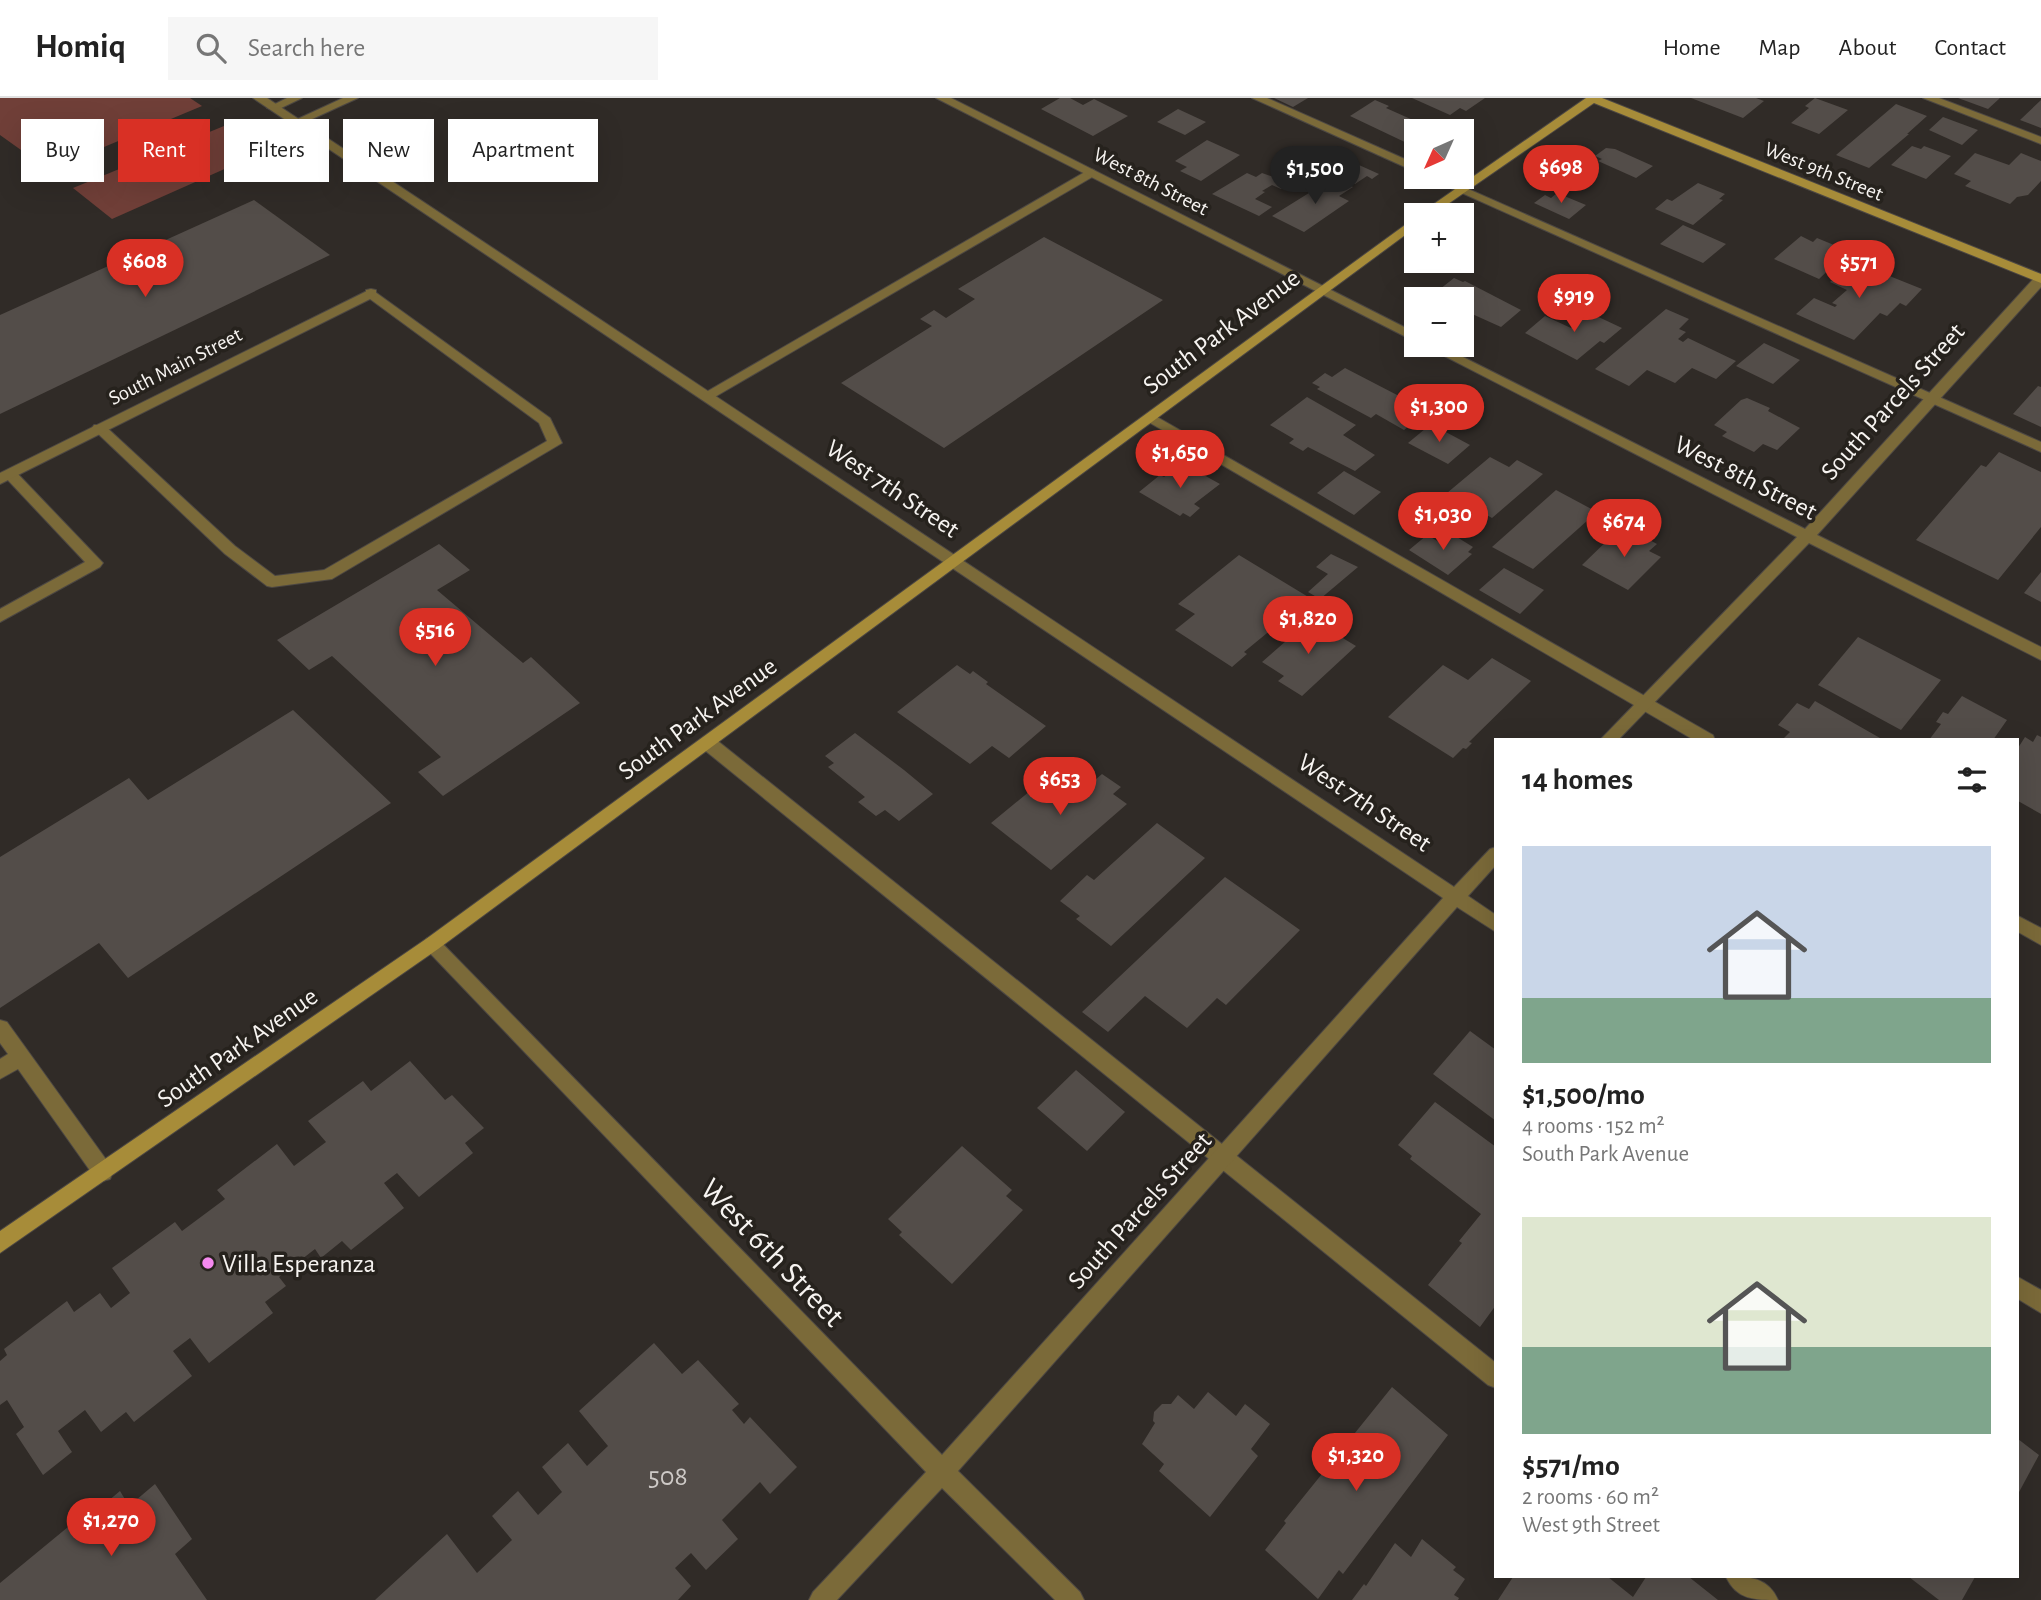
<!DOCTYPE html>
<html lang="en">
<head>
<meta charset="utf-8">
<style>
	body { margin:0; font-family:"Alegreya Sans",sans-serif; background:#f6f6f6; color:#222; height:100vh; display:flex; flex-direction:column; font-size:26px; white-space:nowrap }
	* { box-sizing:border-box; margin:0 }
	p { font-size:23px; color:#767676 }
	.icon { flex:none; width:38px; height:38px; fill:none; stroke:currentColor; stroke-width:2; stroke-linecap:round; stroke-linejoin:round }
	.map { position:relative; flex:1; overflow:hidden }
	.sheet { position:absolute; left:1494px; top:640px; width:525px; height:840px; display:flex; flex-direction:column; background:#fff; border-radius:0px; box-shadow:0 7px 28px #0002 }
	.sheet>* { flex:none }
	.top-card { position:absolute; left:21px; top:21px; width:665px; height:63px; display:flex; gap:14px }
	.needle { width:46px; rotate:225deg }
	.tools { position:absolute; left:1404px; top:21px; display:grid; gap:14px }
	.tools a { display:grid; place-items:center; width:70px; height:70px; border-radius:0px; background:#fff; box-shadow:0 7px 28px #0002; font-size:35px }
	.price { position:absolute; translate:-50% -60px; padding:0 16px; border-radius:24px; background:#d93025; color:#fff; font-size:23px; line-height:46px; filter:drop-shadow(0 2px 4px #0008) }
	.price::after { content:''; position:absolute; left:50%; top:42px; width:21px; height:16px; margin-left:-10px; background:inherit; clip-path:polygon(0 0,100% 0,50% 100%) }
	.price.on { background:#222; color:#fff }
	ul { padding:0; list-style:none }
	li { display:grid; align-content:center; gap:14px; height:371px; padding:0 28px }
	li span { display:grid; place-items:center; height:217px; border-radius:0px; color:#555 }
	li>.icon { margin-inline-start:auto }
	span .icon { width:126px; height:126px; fill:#fffc; stroke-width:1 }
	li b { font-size:30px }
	h2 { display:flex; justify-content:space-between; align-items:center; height:84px; padding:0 28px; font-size:30px }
	.tag { padding:0 24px; border-radius:0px; background:#fff; box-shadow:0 7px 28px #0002; font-size:24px; line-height:63px }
	.tag.on { background:#d93025; color:#fff }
	header { display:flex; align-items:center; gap:42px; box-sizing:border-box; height:98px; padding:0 35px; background:#fff; border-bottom:2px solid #e0e0e0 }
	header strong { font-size:33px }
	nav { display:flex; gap:38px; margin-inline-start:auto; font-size:24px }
	.search { width:490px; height:63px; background:#f6f6f6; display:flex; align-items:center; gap:18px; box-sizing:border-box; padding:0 24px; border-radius:0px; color:#767676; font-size:26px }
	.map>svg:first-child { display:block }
</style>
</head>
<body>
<header>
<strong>Homiq</strong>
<div class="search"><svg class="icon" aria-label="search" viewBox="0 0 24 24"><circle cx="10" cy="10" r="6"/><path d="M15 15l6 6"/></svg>Search here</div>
<nav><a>Home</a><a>Map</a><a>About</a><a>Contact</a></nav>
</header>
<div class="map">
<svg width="2041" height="1502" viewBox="0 0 2041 1502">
	<rect width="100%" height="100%" fill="#302b27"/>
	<g fill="#703f38">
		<path d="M0 0H190L202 8 49 72 0 37Z"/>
		<path d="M224 28 263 54 112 121 73 90Z"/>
	</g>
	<g fill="#534d49">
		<path d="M1060 0H1070L1083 7 1094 1 1128 18 1093 38 1041 11Z"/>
		<path d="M1274 0H1308L1293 9Z"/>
		<path d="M1412 0H1485L1466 13 1460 10 1450 17Z"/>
		<path d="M1691 0H1756L1764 3 1743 20Z"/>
		<path d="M1815 0 1848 12 1819 36 1791 25 1809 10 1805 8Z"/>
		<path d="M1958 0H2000L1988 11Z"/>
		<path d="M1375 2 1389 8 1386 10 1433 31 1416 33V43L1411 47 1350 18Z"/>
		<path d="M2041 2V30L2020 22Z"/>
		<path d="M1896 6 1927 18 1907 36H1909L1869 70 1836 57Z"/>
		<path d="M1178 11 1206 24 1185 37 1157 24Z"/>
		<path d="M1943 19 1978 32 1962 47 1929 32Z"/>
		<path d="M1207 42 1240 57 1201 83 1180 73 1187 69 1175 63Z"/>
		<path d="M1912 48 1921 51 1924 48 1951 58 1926 81 1891 67Z"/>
		<path d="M1606 50 1615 51 1653 68 1636 80 1598 63 1602 61 1595 58Z"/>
		<path d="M1975 55 2009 67 2021 55 2041 63V83L2028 97 2017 99 2010 106 1965 88 1971 83 1954 76Z"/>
		<path d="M1350 63 1379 76 1372 81 1367 78 1355 86 1332 75Z"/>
		<path d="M1247 75 1256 79 1262 75 1290 85 1281 91 1272 87 1262 93 1265 94 1255 101 1272 109 1259 118 1212 96Z"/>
		<path d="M1333 80 1353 89 1339 98 1349 103 1304 134 1272 118Z"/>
		<path d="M1698 85 1725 96 1719 101 1723 102 1693 127 1655 111 1667 101 1672 103Z"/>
		<path d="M1557 95 1586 107 1569 121 1534 105 1545 97 1551 100Z"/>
		<path d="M254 102 330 157 0 316V217Z"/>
		<path d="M1683 127 1726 146 1703 165 1660 146Z"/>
		<path d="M1801 138 1813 144 1817 140 1834 147 1830 151 1844 157 1819 181 1774 161Z"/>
		<path d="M1044 139 1163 202 944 350 841 285 932 228 920 221 934 212 946 220 975 201 958 191Z"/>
		<path d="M1852 163 1922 191 1906 208 1900 205 1887 218 1880 215 1854 242 1796 216 1814 200 1835 209 1837 207 1832 205 1847 192 1830 184Z"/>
		<path d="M1454 180 1463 184 1465 183 1521 212 1501 229 1461 211V201H1441L1444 199 1435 195Z"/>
		<path d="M1666 211 1689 221 1679 231 1686 234 1678 241 1683 244 1688 240 1736 263 1716 281 1692 270 1675 285 1647 272 1629 288 1595 271Z"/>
		<path d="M1590 215 1622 230 1604 245 1600 243 1577 262 1525 235 1545 218 1571 230 1585 216Z"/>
		<path d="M1764 245 1800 262 1773 286 1736 268Z"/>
		<path d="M1345 270 1399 298 1426 314 1404 332 1376 316 1371 320 1317 291 1320 289 1312 285 1325 275 1332 279Z"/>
		<path d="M2038 288 2041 289V329L2013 316Z"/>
		<path d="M1307 299 1356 327 1343 337 1375 357 1355 373 1308 349 1303 353 1289 345 1294 341 1270 327Z"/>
		<path d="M1747 300 1770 310 1768 313 1800 330 1777 352 1763 346 1754 354 1722 338 1727 334 1714 327 1741 302Z"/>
		<path d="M1431 326 1470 347 1448 366 1408 345Z"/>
		<path d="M1999 354 2041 374V429L1998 482 1916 442 1981 367 1986 369Z"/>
		<path d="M1490 359 1509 369 1517 362 1543 376 1492 420 1447 395Z"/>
		<path d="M1182 365 1220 386 1194 406 1200 410 1190 419 1183 415 1180 418 1139 394 1160 377 1164 379Z"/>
		<path d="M1344 373 1381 394 1354 417 1317 395Z"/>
		<path d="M1556 392 1597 414 1533 471 1492 449Z"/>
		<path d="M1633 433 1657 446 1649 453 1661 459 1628 492 1582 467 1615 435 1625 440Z"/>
		<path d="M1452 436 1473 449 1468 454 1472 456 1448 477 1409 452 1427 437 1439 444Z"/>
		<path d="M439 446 470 472 437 492 523 565 531 559 580 605 443 698 418 674 441 659 332 558 309 572 277 542Z"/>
		<path d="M1331 456 1358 469 1320 501 1308 494 1328 476 1316 469Z"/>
		<path d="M1239 457 1310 500 1244 554 1247 556 1232 569 1175 532 1195 516 1178 506Z"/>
		<path d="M1504 470 1544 492 1520 516 1479 492Z"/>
		<path d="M2041 474V504L2024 495Z"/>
		<path d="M1311 521 1356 548 1302 598 1278 583 1284 578 1262 564Z"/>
		<path d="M1858 539 1941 582 1901 632 1818 587Z"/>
		<path d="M1492 560 1531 583 1469 644 1472 645 1466 651 1463 650 1453 660 1388 619 1443 567 1468 582Z"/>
		<path d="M957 567 970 576 973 573 988 584 986 586 1046 628 1009 660 992 648 970 666 897 614Z"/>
		<path d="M1962 598 2007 622 1993 642H1929L1941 626 1936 624 1943 614 1948 616Z"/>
		<path d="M1815 603 1880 640 1878 642H1782L1790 634 1778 627 1797 605 1809 611Z"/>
		<path d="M293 612 391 705 128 880 99 845 0 910V759L129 680 148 702Z"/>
		<path d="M855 635 904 672 933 696 899 723 885 712 876 718 858 704 865 699 828 669 834 665 825 658Z"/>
		<path d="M2037 637 2041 639V716L2018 703V650L2025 639 2033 644Z"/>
		<path d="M1081 672 1095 682 1102 676 1121 689 1113 696 1127 706 1051 772 991 725 1041 684 1055 695Z"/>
		<path d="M1157 725 1205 760 1111 848 1076 821 1080 818 1060 803 1087 777 1094 782Z"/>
		<path d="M1225 779 1300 832 1226 907 1217 900 1187 930 1145 898 1108 934 1082 914Z"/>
		<path d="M1470 933 1496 952V1023L1433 976Z"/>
		<path d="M410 963 445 1002 452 997 484 1030 465 1045 473 1055 419 1099 397 1075 384 1085 404 1110 351 1152 342 1143 321 1160 315 1151 279 1179 286 1188 265 1204 273 1215 209 1265 190 1240 173 1253 192 1278 134 1324 126 1314 101 1334 85 1312 58 1333 72 1354 43 1377 16 1336 24 1329 7 1302 0 1307V1263L7 1257 4 1251 67 1203 74 1214 100 1195 111 1210 130 1195 112 1170 175 1124 182 1133 225 1101 217 1092 277 1046 294 1068 326 1044 308 1023 363 983 371 993Z"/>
		<path d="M1076 972 1125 1014 1087 1053 1037 1010Z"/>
		<path d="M1435 1004 1496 1049V1207L1480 1229 1428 1187 1462 1145 1459 1143 1481 1116 1410 1061 1412 1058 1398 1047Z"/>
		<path d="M962 1048 1012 1092 1006 1098 1023 1112 952 1186 899 1137 902 1134 888 1121Z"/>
		<path d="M654 1245 682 1276 698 1262 739 1306 732 1312 744 1326 750 1319 797 1369 770 1396 760 1384 722 1422 738 1441 706 1472 691 1455 675 1470 691 1488 678 1502H375L447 1436 477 1475 512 1442 492 1418 518 1393 538 1417 562 1394 542 1369 568 1345 587 1368 608 1348 579 1313Z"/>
		<path d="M1392 1289 1448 1337 1343 1476 1339 1472 1318 1501 1265 1452 1286 1425 1284 1423Z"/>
		<path d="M1208 1294 1236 1318 1245 1306 1270 1326 1251 1351 1258 1358 1210 1419 1159 1373 1164 1366 1142 1346 1155 1325 1153 1323 1154 1314 1162 1306H1171L1178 1297 1194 1311Z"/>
		<path d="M2018 1341 2039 1357 2018 1396Z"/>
		<path d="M155 1386 192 1441 175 1456 207 1502H0V1485L68 1429 71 1434 120 1393 129 1408Z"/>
		<path d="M1422 1441 1456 1469 1453 1472 1465 1481 1454 1497 1459 1500 1458 1502H1352L1364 1486 1366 1488 1395 1445 1411 1459Z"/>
		<path d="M1513 1479H1608L1633 1499 1646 1479H1689L1718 1502H1498Z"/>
		<path d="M1909 1479H1975L1962 1502H1939Z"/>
	</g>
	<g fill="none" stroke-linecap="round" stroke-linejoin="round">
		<g stroke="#4c4743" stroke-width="2">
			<g id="lane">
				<path d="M287 0H302L277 12 267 10Z"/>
				<path d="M343 0H358L299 27 289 25Z"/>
				<path d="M1252 0H1267L1416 66V74Z"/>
				<path d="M1923 0H1939L2041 39V46Z"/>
				<path d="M1090 71 1094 72V78L713 300H703L701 297Z"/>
				<path d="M1426 79H1441L2041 344V354Z"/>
				<path d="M371 191 550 320 562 345 332 481 272 489 267 488 225 456 92 330 94 327H104L235 448 275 478 324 472 547 343 539 325 366 198V192Z"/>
				<path d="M1150 315 1713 637 1715 642H1694L1145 322 1143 319Z"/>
				<path d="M10 371 15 373 103 465 100 469 0 524V511L85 464 5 379 3 376Z"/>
				<path d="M708 639 714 640 1496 1265V1290L1488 1287 702 650 700 645 702 640Z"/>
				<path d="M2018 818 2041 830V847L2018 834Z"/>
				<path d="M0 922 7 924 110 1067 113 1074 110 1081 103 1083 96 1081 18 971 0 981V961L8 956 0 945Z"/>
				<path d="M1726 1479C1748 1478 1768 1479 1778 1502 1755 1502 1737 1502 1726 1479Z"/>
			</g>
		</g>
		<g stroke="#4c4743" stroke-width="2">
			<g id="street">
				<path d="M253 0H267L1454 789 1490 751 1496 749V767L1468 798 1496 817V834L1457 809 958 1373 1080 1494 1084 1502H1055L942 1390 837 1502H809L813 1494 926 1374 426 851 423 846 426 841 432 838 438 841 942 1357 1443 800Z"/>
				<path d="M936 0H951L1416 235V244Z"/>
				<path d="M2041 177V189L1817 437 2041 549V562L1809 445 1618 642H1600L1797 439 1423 247H1439L1805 431 2036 178Z"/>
				<path d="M371 191 376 192V198L0 386V375Z"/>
				<path d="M2018 1179 2041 1192V1215L2018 1201Z"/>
			</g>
		</g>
		<g stroke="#4c4743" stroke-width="2">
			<g id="secondary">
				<path d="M1586 0H1602L2041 176V185L1594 5 1432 117H1418Z"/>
				<path d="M1416 119V129L438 851 0 1155V1133L426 841Z"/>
			</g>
		</g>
		<use href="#lane" fill="#7b6a39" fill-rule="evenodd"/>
		<use href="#street" fill="#7b6a39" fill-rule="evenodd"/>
		<use href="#secondary" fill="#a78c39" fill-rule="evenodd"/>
	</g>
	<circle fill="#f589ef" stroke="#26221d" stroke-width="2.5" cx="208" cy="1165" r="7"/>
	<g text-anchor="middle" stroke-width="7" stroke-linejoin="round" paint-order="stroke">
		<g font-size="21" fill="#f7f4f1" stroke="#26221d">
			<text transform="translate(1824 73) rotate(22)" y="7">West 9th Street</text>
			<text transform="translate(1151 83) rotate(27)" y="7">West 8th Street</text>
			<text transform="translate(175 268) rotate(-27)" y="7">South Main Street</text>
		</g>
		<g font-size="26" fill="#f7f4f1" stroke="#26221d">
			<text transform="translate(1221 233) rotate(-37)" y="9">South Park Avenue</text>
			<text transform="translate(1892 303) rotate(-48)" y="9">South Parcels Street</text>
			<text transform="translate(1746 379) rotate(27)" y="9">West 8th Street</text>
			<text transform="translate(893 390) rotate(34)" y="9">West 7th Street</text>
			<text transform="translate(697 620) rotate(-36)" y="9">South Park Avenue</text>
			<text transform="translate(1365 704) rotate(34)" y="9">West 7th Street</text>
			<text transform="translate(237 949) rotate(-35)" y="9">South Park Avenue</text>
			<text transform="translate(1139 1112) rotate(-48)" y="9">South Parcels Street</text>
		</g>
		<g font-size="26" fill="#f7f4f1" stroke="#26221d" text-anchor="start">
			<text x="222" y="1174">Villa Esperanza</text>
		</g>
		<g font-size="28" fill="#cecac7">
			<text x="668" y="1387">508</text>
		</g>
		<g font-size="32" fill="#f7f4f1" stroke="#26221d">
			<text transform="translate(773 1154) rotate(46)" y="11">West 6th Street</text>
		</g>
	</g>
</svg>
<div class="tools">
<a><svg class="needle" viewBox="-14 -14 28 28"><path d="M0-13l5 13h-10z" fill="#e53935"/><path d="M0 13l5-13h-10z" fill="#767676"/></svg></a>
<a>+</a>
<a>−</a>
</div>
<b class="price" style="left:1561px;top:107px">$698</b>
<b class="price on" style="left:1315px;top:108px">$1,500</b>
<b class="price" style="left:145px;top:201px">$608</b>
<b class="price" style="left:1859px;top:202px">$571</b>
<b class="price" style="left:1574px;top:236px">$919</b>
<b class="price" style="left:1439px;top:346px">$1,300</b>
<b class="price" style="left:1180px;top:392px">$1,650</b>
<b class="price" style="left:1443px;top:454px">$1,030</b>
<b class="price" style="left:1624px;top:461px">$674</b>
<b class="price" style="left:1308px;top:558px">$1,820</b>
<b class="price" style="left:435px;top:570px">$516</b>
<b class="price" style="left:1060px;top:719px">$653</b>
<b class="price" style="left:1356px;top:1395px">$1,320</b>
<b class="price" style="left:111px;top:1460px">$1,270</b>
<div class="top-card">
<a class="tag">Buy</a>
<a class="tag on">Rent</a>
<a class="tag">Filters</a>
<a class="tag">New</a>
<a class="tag">Apartment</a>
</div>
<section class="sheet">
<h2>14 homes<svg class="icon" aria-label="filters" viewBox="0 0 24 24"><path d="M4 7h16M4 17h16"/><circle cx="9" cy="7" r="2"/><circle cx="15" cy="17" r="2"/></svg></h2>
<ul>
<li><span style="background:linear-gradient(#c9d6e8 70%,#7fa58c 0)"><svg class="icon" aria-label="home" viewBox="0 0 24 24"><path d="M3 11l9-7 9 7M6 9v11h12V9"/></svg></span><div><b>$1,500/mo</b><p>4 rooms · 152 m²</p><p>South Park Avenue</p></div></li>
<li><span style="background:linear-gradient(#dfe7d0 60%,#7fa58c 0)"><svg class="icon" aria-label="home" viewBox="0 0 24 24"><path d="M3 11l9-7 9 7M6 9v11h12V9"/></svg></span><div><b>$571/mo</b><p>2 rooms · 60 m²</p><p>West 9th Street</p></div></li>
</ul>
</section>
</div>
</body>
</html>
